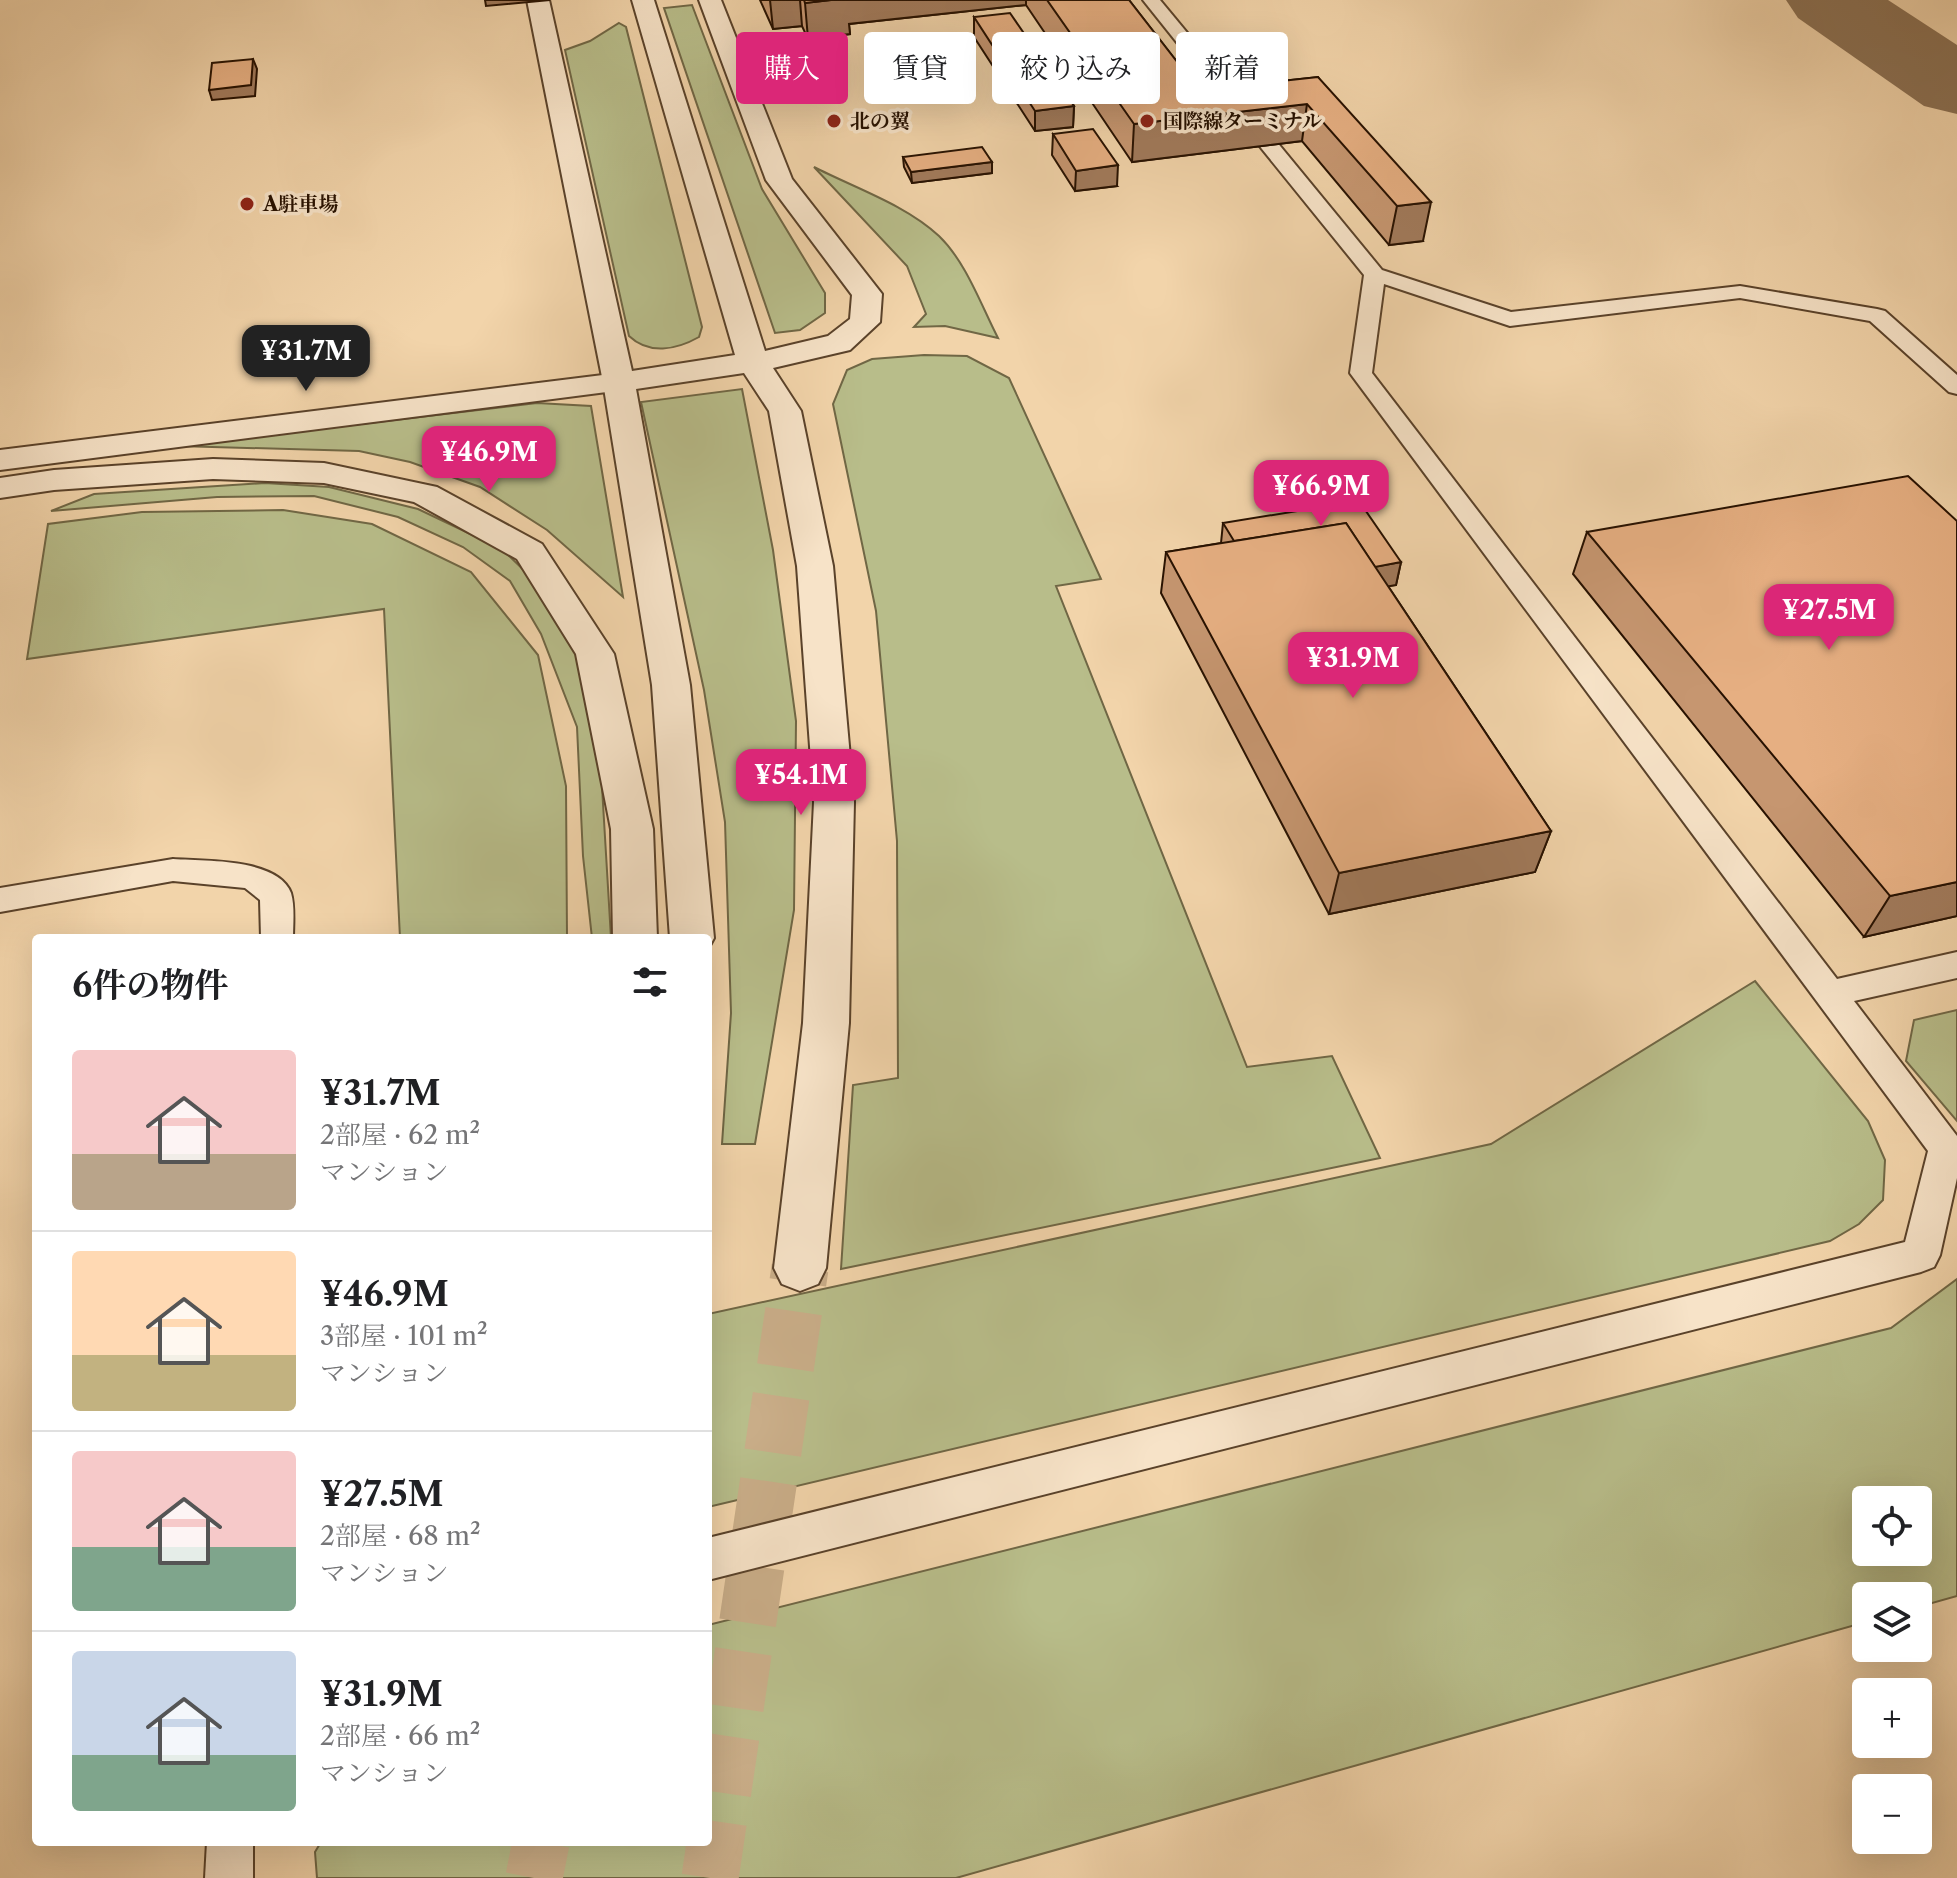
<!DOCTYPE html>
<html lang="ja">
<head>
<meta charset="utf-8">
<style>
	body { margin:0; font-family:"Libre Caslon Text","Noto Serif JP",serif; background:#f6f6f6; color:#202124; height:100vh; display:flex; flex-direction:column; font-size:30px; white-space:nowrap }
	* { box-sizing:border-box; margin:0 }
	p { font-size:26px; color:#757577 }
	.icon { flex:none; width:44px; height:44px; fill:none; stroke:currentColor; stroke-width:2; stroke-linecap:round; stroke-linejoin:round }
	.map { position:relative; flex:1; overflow:hidden }
	.side { position:absolute; left:32px; top:934px; width:680px; height:912px; display:flex; flex-direction:column; background:#fff; border-radius:8px; box-shadow:0 8px 32px #0002 }
	.side>* { flex:none }
	.banner { position:absolute; left:736px; top:32px; width:760px; height:72px; display:flex; gap:16px }
	.buttons { position:absolute; left:1852px; top:1486px; display:grid; gap:16px }
	.buttons a { display:grid; place-items:center; width:80px; height:80px; border-radius:8px; background:#fff; box-shadow:0 8px 32px #0002; font-size:40px }
	.price { position:absolute; translate:-50% -68px; padding:0 18px; border-radius:16px; background:#db2777; color:#fff; font-size:26px; line-height:52px; filter:drop-shadow(0 2px 4px #0008) }
	.price::after { content:''; position:absolute; left:50%; top:48px; width:24px; height:18px; margin-left:-12px; background:inherit; clip-path:polygon(0 0,100% 0,50% 100%) }
	.price.current { background:#222; color:#fff }
	ul { padding:0; list-style:none }
	li { display:flex; align-items:center; gap:24px; height:200px; padding:0 40px }
	li+li { border-top:2px solid #e0e0e0 }
	li span { display:grid; place-items:center; flex:none; width:224px; height:160px; border-radius:8px; color:#555 }
	li>.icon { margin-inline-start:auto }
	span .icon { width:96px; height:96px; fill:#fffc; stroke-width:1 }
	li b { font-size:34px }
	h2 { display:flex; justify-content:space-between; align-items:center; height:96px; padding:0 40px; font-size:34px }
	.chip { padding:0 28px; border-radius:8px; background:#fff; box-shadow:0 8px 32px #0002; font-size:28px; line-height:72px }
	.chip.current { background:#db2777; color:#fff }
	.map>svg:first-child { display:block }
</style>
</head>
<body>
<div class="map">
<svg width="1957" height="1878" viewBox="0 0 1957 1878">
	<rect width="100%" height="100%" fill="#f2d4aa"/>
	<filter id="stains"><feTurbulence type="fractalNoise" baseFrequency=".0025" numOctaves="4"/><feColorMatrix values="0 0 0 0 .2 0 0 0 0 .09 0 0 0 0 .02 0 0 0 .5 -.17"/></filter>
	<radialGradient id="worn" r=".72"><stop offset=".6" stop-color="#630" stop-opacity="0"/><stop offset="1" stop-color="#630" stop-opacity=".3"/></radialGradient>
	<g fill="#b8bd8a" stroke="#706745" stroke-width="2" fill-rule="evenodd">
		<path d="M692 5 762 189 825 293V313L800 330 775 333 664 8Z"/>
		<path d="M619 23 626 27 702 327 699 337C676 350 649 355 629 336L565 50 590 41Z"/>
		<path d="M814 167C855 188 906 205 939 236 966 262 981 305 998 338L945 326 914 327 926 314 907 266Z"/>
		<path d="M924 355 967 356 1009 378 1101 579 1056 586 1247 1067 1332 1056 1380 1158 841 1269 853 1085 898 1078 897 841 876 611 833 404 847 370 872 359Z"/>
		<path d="M742 389 773 550 796 721 794 910 755 1144H722L731 1013 725 822 704 690 641 402Z"/>
		<path d="M537 403 591 406 623 597 547 530 480 487 410 462 359 451 177 446Z"/>
		<path d="M265 483 329 487 418 509 502 549 536 582 579 646 601 770 611 938H592L583 856 577 727 541 634 510 581 463 547 398 517 314 496 217 497 51 511 94 494Z"/>
		<path d="M283 510 372 524 471 572 538 655 566 786 567 938H400L384 609 27 659 48 524 142 512Z"/>
		<path d="M1755 981 1868 1121 1885 1160 1883 1200 1859 1224 1830 1241 708 1507V1314L1491 1144Z"/>
		<path d="M1957 1010V1121L1906 1061 1914 1020Z"/>
		<path d="M1957 1279V1596L1918 1607V1596H1866V1622L956 1878H317L315 1852 321 1842H708V1625L1891 1328ZM1866 1500H1918V1552H1866Z"/>
	</g>
	<g fill="none" stroke-linecap="round" stroke-linejoin="round">
		<path fill="#8c7255" fill-rule="evenodd" d="M1786 0H1888L1957 45V114L1924 106 1798 18Z"/>
		<g stroke="#c9ad88" stroke-width="57" stroke-dasharray="57 29" stroke-linecap="butt">
			<path d="M534 1878 541 1842"/>
			<path d="M710 1878 800 1268"/>
		</g>
		<g stroke="#5a422a" stroke-width="4">
			<g id="service">
				<path d="M1143 0H1160L1256 116 1258 120 1256 124H1242Z"/>
				<path d="M1269 139 1276 141 1382 270 1511 312 1740 286 1877 309 1885 311 1957 375V394L1949 392 1870 321 1740 298 1510 326 1384 284 1372 373 1837 979 1957 952V978L1854 1001 1957 1136V1178L1940 1255 1934 1267 1921 1272 708 1580V1538L1905 1242 1928 1151 1350 373 1364 275 1262 149 1259 145 1262 141Z"/>
				<path d="M173 859C203 861 278 858 291 893 295 906 293 925 293 938H261L260 900 245 888 173 881 0 912V888Z"/>
				<path d="M207 1842H253V1878H205Z"/>
			</g>
		</g>
		<g stroke="#5a422a" stroke-width="4">
			<path id="minor" d="M619 373 630 375 635 382 630 389 0 470V450Z"/>
		</g>
		<g stroke="#5a422a" stroke-width="4">
			<g id="tertiary">
				<path d="M527 0H549L632 371 735 355 632 0H654L765 351 828 336 850 319 852 295 766 180 699 0H721L792 179 882 294 880 322 850 350 773 368 801 411 833 566 854 802 849 1023 826 1268 818 1284 800 1291 782 1284 774 1268 803 1023 814 802 797 566 769 411 744 373 636 389 690 685 714 938 708 949V938H670L652 685 603 382Z"/>
				<path d="M213 459 324 463 437 487 542 544 614 654 653 829 657 938H613L611 829 576 654 517 559 414 502 324 483 213 479 54 490 0 498V478L54 470Z"/>
			</g>
		</g>
		<use href="#service" fill="#f7e3c8" fill-rule="evenodd"/>
		<use href="#minor" fill="#f7e3c8" fill-rule="evenodd"/>
		<use href="#tertiary" fill="#f7e3c8" fill-rule="evenodd"/>
	</g>
	<g fill="#c69670" stroke="#271100" stroke-width="2">
		<path d="M760 0H1129L1199 90 1318 77 1423 241 1389 245 1302 141 1132 162 1026 5 849 24 850 34 808 39 802 26 773 29Z"/>
		<path d="M974 17 1074 106 1073 127 1035 131 974 37Z"/>
		<path d="M1053 134 1117 186 1075 191 1052 155Z"/>
		<path d="M903 157 992 173 912 183 904 167Z"/>
		<path d="M1223 523 1401 562 1396 585 1388 586 1551 831 1535 872 1329 914 1161 593 1166 552 1221 543Z"/>
		<path d="M1587 532 1957 916 1864 937 1573 574Z"/>
	</g>
	<g fill="#a17a5b" stroke="#271100" stroke-width="2">
		<path d="M485 0H550L486 6Z"/>
		<path d="M770 0H800L802 26 773 29Z"/>
		<path d="M831 0H1026V5L849 24 850 34 808 39 805 3Z"/>
		<path d="M253 59 257 69 255 96 212 100 209 90Z"/>
		<path d="M1307 104 1302 141 1132 162 1134 124Z"/>
		<path d="M1074 106 1073 127 1035 131V111Z"/>
		<path d="M992 162V173L912 183 911 172Z"/>
		<path d="M1118 165 1117 186 1075 191 1076 171Z"/>
		<path d="M1431 202 1423 241 1389 245 1397 206Z"/>
		<path d="M1401 562 1396 585 1363 591 1368 568Z"/>
		<path d="M1551 831 1535 872 1329 914 1339 873Z"/>
		<path d="M1957 882V916L1864 937 1890 896Z"/>
	</g>
	<g fill="#e6af82" stroke="#271100" stroke-width="2">
		<path d="M804 0H831L805 3Z"/>
		<path d="M1047 0H1129L1199 90 1318 77 1431 202 1397 206 1307 104 1134 124Z"/>
		<path d="M1010 13 1074 106 1035 111 974 17Z"/>
		<path d="M253 59 251 85 209 90 212 63Z"/>
		<path d="M1093 129 1118 165 1076 171 1053 134Z"/>
		<path d="M982 147 992 162 911 172 903 157Z"/>
		<path d="M1908 476 1957 521V882L1890 896 1587 532Z"/>
		<path d="M1359 501 1401 562 1375 567 1346 523 1234 541 1223 523Z"/>
		<path d="M1346 523 1551 831 1339 873 1166 552Z"/>
	</g>
	<g fill="#8f2418" stroke="#f7e3c8" stroke-width="3">
		<circle cx="834" cy="121" r="8"/>
		<circle cx="1147" cy="121" r="8"/>
		<circle cx="247" cy="204" r="8"/>
	</g>
	<g text-anchor="middle" stroke-width="7" stroke-linejoin="round" paint-order="stroke">
		<g font-size="20" font-weight="bold" fill="#271100" stroke="#f7e3c8" text-anchor="start">
			<text x="850" y="128">北の翼</text>
			<text x="1163" y="128">国際線ターミナル</text>
			<text x="263" y="211">A駐車場</text>
		</g>
	</g>
	<rect width="100%" height="100%" filter="url(#stains)"/>
	<rect width="100%" height="100%" fill="url(#worn)"/>
</svg>
<div class="buttons">
<a><svg class="icon" aria-label="locate" viewBox="0 0 24 24"><circle cx="12" cy="12" r="6"/><path d="M12 2v4M12 18v4M2 12h4M18 12h4"/></svg></a>
<a><svg class="icon" aria-label="layers" viewBox="0 0 24 24"><path d="M12 4l9 5-9 5-9-5zM3 14l9 5 9-5"/></svg></a>
<a>+</a>
<a>−</a>
</div>
<b class="price current" style="left:306px;top:393px">¥31.7M</b>
<b class="price" style="left:489px;top:494px">¥46.9M</b>
<b class="price" style="left:1321px;top:528px">¥66.9M</b>
<b class="price" style="left:1829px;top:652px">¥27.5M</b>
<b class="price" style="left:1353px;top:700px">¥31.9M</b>
<b class="price" style="left:801px;top:817px">¥54.1M</b>
<div class="banner">
<a class="chip current">購入</a>
<a class="chip">賃貸</a>
<a class="chip">絞り込み</a>
<a class="chip">新着</a>
</div>
<section class="side">
<h2>6件の物件<svg class="icon" aria-label="filters" viewBox="0 0 24 24"><path d="M4 7h16M4 17h16"/><circle cx="9" cy="7" r="2"/><circle cx="15" cy="17" r="2"/></svg></h2>
<ul>
<li><span style="background:linear-gradient(#f6c9c9 65%,#b9a48a 0)"><svg class="icon" aria-label="home" viewBox="0 0 24 24"><path d="M3 11l9-7 9 7M6 9v11h12V9"/></svg></span><div><b>¥31.7M</b><p>2部屋 · 62 m²</p><p>マンション</p></div></li>
<li><span style="background:linear-gradient(#ffd9b3 65%,#c2b280 0)"><svg class="icon" aria-label="home" viewBox="0 0 24 24"><path d="M3 11l9-7 9 7M6 9v11h12V9"/></svg></span><div><b>¥46.9M</b><p>3部屋 · 101 m²</p><p>マンション</p></div></li>
<li><span style="background:linear-gradient(#f6c9c9 60%,#7fa58c 0)"><svg class="icon" aria-label="home" viewBox="0 0 24 24"><path d="M3 11l9-7 9 7M6 9v11h12V9"/></svg></span><div><b>¥27.5M</b><p>2部屋 · 68 m²</p><p>マンション</p></div></li>
<li><span style="background:linear-gradient(#c9d6e8 65%,#7fa58c 0)"><svg class="icon" aria-label="home" viewBox="0 0 24 24"><path d="M3 11l9-7 9 7M6 9v11h12V9"/></svg></span><div><b>¥31.9M</b><p>2部屋 · 66 m²</p><p>マンション</p></div></li>
</ul>
</section>
</div>
</body>
</html>
